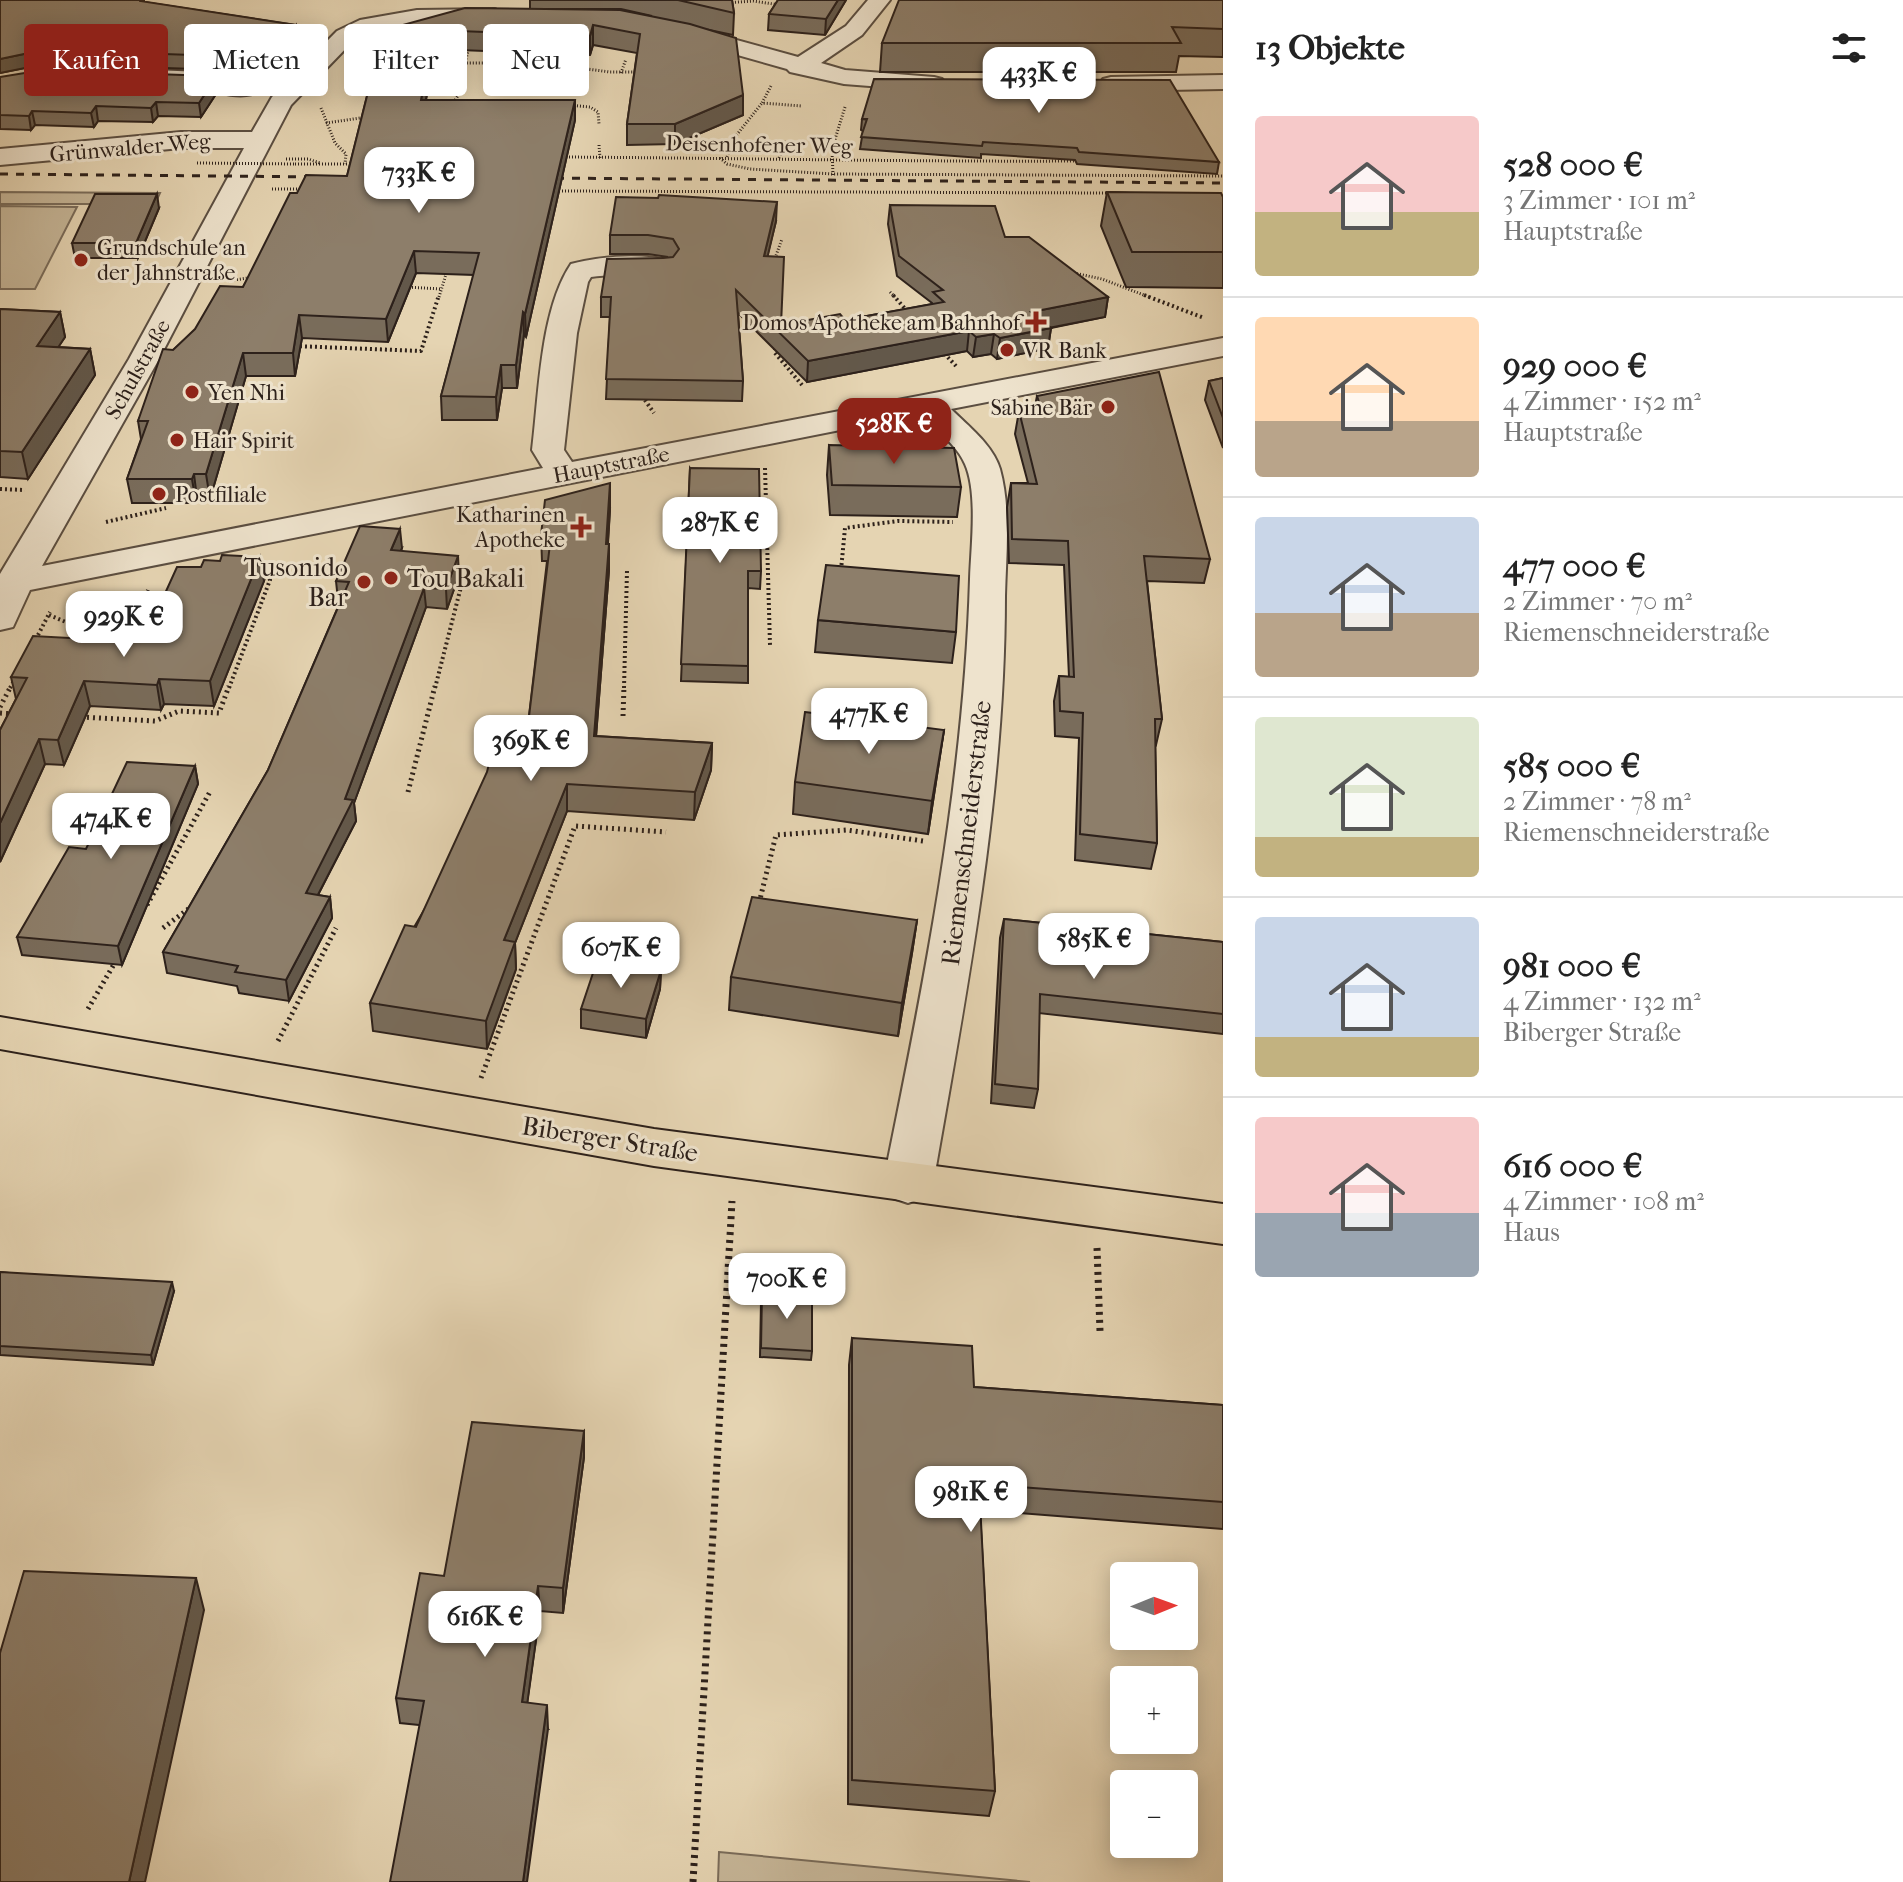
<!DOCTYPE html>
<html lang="de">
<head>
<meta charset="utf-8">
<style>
	body { margin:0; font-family:"IM FELL French Canon",serif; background:#f2f2f2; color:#222; height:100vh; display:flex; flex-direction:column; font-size:30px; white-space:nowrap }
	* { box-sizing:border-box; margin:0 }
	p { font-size:26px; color:#767676 }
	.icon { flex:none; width:44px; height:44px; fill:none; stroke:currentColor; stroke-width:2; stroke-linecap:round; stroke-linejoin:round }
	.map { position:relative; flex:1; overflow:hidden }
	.drawer { display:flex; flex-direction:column; background:#fff; width:680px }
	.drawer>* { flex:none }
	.guide { position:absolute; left:24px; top:24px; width:760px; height:72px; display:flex; gap:16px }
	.needle { width:52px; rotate:89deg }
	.controls { position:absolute; left:1110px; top:1562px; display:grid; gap:16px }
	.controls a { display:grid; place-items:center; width:88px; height:88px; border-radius:8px; background:#fff; box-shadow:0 4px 20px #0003; font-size:40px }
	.price { position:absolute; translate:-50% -68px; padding:0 18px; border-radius:16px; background:#fff; color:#222; font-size:26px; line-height:52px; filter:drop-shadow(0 2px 4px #0008) }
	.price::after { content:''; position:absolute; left:50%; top:48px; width:24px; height:18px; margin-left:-12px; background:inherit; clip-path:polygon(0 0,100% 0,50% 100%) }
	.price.current { background:#8f2418; color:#fff }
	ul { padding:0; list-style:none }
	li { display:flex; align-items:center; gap:24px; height:200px; padding:0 32px }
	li+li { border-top:2px solid #e0e0e0 }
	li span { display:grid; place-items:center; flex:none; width:224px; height:160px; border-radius:8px; color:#555 }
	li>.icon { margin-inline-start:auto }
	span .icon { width:96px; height:96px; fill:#fffc; stroke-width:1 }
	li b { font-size:34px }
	h2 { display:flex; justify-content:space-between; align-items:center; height:96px; padding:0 32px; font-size:34px }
	.tag { padding:0 28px; border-radius:8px; background:#fff; box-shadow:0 4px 20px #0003; font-size:28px; line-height:72px }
	.tag.current { background:#8f2418; color:#fff }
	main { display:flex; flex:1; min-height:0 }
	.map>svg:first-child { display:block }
</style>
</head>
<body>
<main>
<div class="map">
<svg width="1223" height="1882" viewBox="0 0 1223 1882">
	<rect width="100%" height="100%" fill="#e5d4b2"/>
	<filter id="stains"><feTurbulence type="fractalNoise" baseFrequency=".0025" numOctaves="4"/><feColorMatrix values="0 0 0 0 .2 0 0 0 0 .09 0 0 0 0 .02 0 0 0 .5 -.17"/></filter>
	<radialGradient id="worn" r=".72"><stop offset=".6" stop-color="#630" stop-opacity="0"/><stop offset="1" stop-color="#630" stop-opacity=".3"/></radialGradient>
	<g fill="#c6b698" stroke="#7a6c5a" stroke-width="2">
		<path d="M0 192 160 193 155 204H0Z"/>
		<path d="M0 206 77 207 35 289H0Z"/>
		<path d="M719 1852 1030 1882H718Z"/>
	</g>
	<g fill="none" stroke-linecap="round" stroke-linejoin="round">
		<g stroke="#5b4e41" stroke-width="4">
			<g id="minor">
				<path d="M868 0H890L862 35 821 63 845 70 934 77 942 79 946 84 942 89 934 91 844 84 790 72 787 69 674 37 671 32 674 27 682 25 798 57 846 26Z"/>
				<path d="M495 9 506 16 503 21 417 24 374 31 353 41 291 105 159 359 42 566 543 468 532 450C539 395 540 310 571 264 602 256 641 253 672 261L676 267 672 273C646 279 618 273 591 277L588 282 577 333 564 450 572 462 1223 338V356L951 409C968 426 993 445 1000 469 1011 509 1006 555 1005 596 1005 794 967 989 933 1184L926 1197 908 1203 890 1197 883 1184C924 984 964 784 970 579 971 547 978 493 965 464 957 445 935 429 921 414L30 590 13 627 0 630V574L129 359 244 148H181L0 165V149L181 132H252L272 97 337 31 360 20 417 10Z"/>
				<path d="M244 69 266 76 270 81C257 99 237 97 218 92L214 87 154 84 146 82 142 77 146 72 154 70 225 73Z"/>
				<path d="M1223 75V89L1111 91 1103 89 1099 84 1103 79 1111 77Z"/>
			</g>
		</g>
		<g stroke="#2d211b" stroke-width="4">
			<path id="major" d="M0 1017 654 1129 1223 1204V1244L654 1166 0 1049Z"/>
		</g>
		<g stroke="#2d211b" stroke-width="3" stroke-dasharray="1 2" stroke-linecap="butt">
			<path d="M726 3 753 1 780 5"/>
			<path d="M427 63H465L468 51"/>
			<path d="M507 64 511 52"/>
			<path d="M621 73 626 59"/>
			<path d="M424 74H454"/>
			<path d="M771 86 762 103 802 106"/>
			<path d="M427 93 458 92"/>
			<path d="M452 105 459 94 454 74 465 63H541L610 72H641"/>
			<path d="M568 105 590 107 598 112 599 124"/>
			<path d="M321 108 335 143 346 154 345 164"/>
			<path d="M326 123 367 117"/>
			<path d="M599 145 600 158"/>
			<path d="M560 157C734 158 908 162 1082 161"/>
			<path d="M727 157 735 137 762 103"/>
			<path d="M720 158 727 164 750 169 833 174 1223 176"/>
			<path d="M779 158 786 141"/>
			<path d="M286 159H308L320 163"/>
			<path d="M295 164H354"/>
			<path d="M833 175 832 149 845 107"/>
			<path d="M272 189H302"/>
			<path d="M556 191 1110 193"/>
			<path d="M774 261 782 239"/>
			<path d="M1074 273 1102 279 1149 297"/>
			<path d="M228 281 254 277"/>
			<path d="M406 287 441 289"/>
			<path d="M890 292 895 297"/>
			<path d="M439 297 447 271"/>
		</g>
		<g stroke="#2d211b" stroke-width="4" stroke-dasharray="2 3" stroke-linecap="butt">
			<path d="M893 295 908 312"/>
			<path d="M1144 295 1204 318"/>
			<path d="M775 343V353L802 385"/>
			<path d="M295 346 421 351 439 295"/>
			<path d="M941 350 956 366"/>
			<path d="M642 396 654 413"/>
			<path d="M765 468 770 645"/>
			<path d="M0 489 25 490"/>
			<path d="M106 522 166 508"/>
			<path d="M841 570 845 528 898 521 953 522"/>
			<path d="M49 615 114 642"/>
			<path d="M38 635 50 612"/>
			<path d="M124 646 148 590"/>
			<path d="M10 688 15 679"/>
			<path d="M229 688 270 580 263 566"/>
			<path d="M435 688 464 575 456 568"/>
			<path d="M624 688 627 571"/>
		</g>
		<g stroke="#2d211b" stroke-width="5" stroke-dasharray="2 4" stroke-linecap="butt">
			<path d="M0 707 11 686"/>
			<path d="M0 713 15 714"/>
			<path d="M623 716 624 686"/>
			<path d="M81 717 155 721 179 711 219 713 229 686"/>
			<path d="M408 792 435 686"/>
			<path d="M759 903 776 835 847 830 923 841"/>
			<path d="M147 905 211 790"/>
			<path d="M163 928 191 907"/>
			<path d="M88 1009 117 959"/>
			<path d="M278 1041 336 928"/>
			<path d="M481 1078 575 826 666 832"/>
			<path d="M732 1203V1200"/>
		</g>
		<g stroke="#2d211b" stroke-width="7" stroke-dasharray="3 5" stroke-linecap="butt">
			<path d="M1097 1248 1100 1331"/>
			<path d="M693 1882 732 1201"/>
		</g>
		<use href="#minor" fill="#eee3cd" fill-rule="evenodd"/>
		<use href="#major" fill="#e5d4b2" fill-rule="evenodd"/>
		<g stroke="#2d211b" stroke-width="3" stroke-dasharray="8 8" stroke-linecap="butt">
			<path d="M0 174 328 177"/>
			<path d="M540 178 1223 183"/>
		</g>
		<path stroke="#2d211b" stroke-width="3" stroke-dasharray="1 2" stroke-linecap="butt" d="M197 163 295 164"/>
	</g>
	<g fill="#796c5b" stroke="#2d211b" stroke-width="2">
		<path d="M0 0H144V2L296 25 297 38 273 68 233 65 225 70 45 64 0 73Z"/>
		<path d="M530 0H732L734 13 733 35 709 30 743 95V115L675 144 627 145V124L637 53 593 45 590 55 435 49 426 100H575V120L526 337 524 334 517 388H502L497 420H442L441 396 474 275 416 273 388 342 302 338 295 376H246L210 499 197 498 196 503H132L127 479 141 439 138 421 173 350 243 287 297 193 347 176 370 84 368 64 377 32 652 16 621 9H530Z"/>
		<path d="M778 0H846L825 35 768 30 769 14Z"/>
		<path d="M1223 0V57L1179 56 1176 72H880L882 43Z"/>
		<path d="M0 77 214 80 216 94 201 117 158 116 153 122 98 121 94 127 35 125 31 130 0 129Z"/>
		<path d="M862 119 1219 162 1217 174 1077 164 1075 160 981 154V158L860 149 863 131 861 130Z"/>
		<path d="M1107 192 1223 197V288L1126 287 1101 226Z"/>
		<path d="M890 205 1005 237 1108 297 1105 317 1051 328 1048 348 997 359 991 354 973 357 967 351 807 382 738 313 743 381 742 401 606 399 610 317H601V297L663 258 668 257 648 254H610V235L776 221 767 257 781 325 845 320 932 304V303L897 276 888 224Z"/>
		<path d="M159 208 138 258H75L72 243Z"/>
		<path d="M0 309 60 312 65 337 58 347 90 349 95 375 28 479 0 477Z"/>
		<path d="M1223 378V448L1205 400 1209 381Z"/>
		<path d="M1037 396 1210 559 1204 583 1147 581 1162 719 1156 745 1155 744 1157 843 1151 869 1075 860 1079 738 1055 736 1054 701 1059 676 1069 677 1064 565 1009 563 1007 507 1011 483H1028L1015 434 1019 411H1034Z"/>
		<path d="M829 445 961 487 957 517 830 515 827 475Z"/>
		<path d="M690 468 761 571 760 589 748 588V683L681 681Z"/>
		<path d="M610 509 608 544H609V570L596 736 712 743 711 770 694 820 567 811 515 943 516 969 487 1049 373 1031 370 1003 527 733 547 561H542L541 535Z"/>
		<path d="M402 548 401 551 459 575 447 609 426 607 354 803 356 821 318 895 330 897 332 918 289 1001 239 993 237 986 167 973 163 952 268 770 341 600H338L336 581Z"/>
		<path d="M264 581 214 706 164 704 161 710 90 706 64 765 45 764 0 862V730L16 699 11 677 143 642Z"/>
		<path d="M818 620 956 632 952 663 815 652Z"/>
		<path d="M944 730 928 834 793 814 795 782Z"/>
		<path d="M195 766 198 784 122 965 22 955 17 937 86 849Z"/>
		<path d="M1004 919 1223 942V1034L1039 1013 1038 1089 1034 1108 991 1103 1000 938Z"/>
		<path d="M917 920 912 953 898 1036 729 1010 731 977Z"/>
		<path d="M661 970 660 989 646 1038 581 1028V1009Z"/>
		<path d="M0 1272 174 1291 153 1365 0 1355Z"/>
		<path d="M761 1301 812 1351 811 1360 760 1357Z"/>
		<path d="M852 1338 974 1387 1223 1405V1529L980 1510 995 1791 989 1816 848 1804 849 1365Z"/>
		<path d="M584 1431V1457L563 1613 540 1611 527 1703 548 1729 419 1725 400 1723 396 1698 444 1576Z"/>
	</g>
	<g fill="#63584a" stroke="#2d211b" stroke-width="2">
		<path d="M838 0H846L825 35 826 19Z"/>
		<path d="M296 25 297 38 273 68 271 54Z"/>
		<path d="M593 25V45L590 55V36Z"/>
		<path d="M434 30 435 49 422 121 421 100Z"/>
		<path d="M43 50 45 64 0 73V59Z"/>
		<path d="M231 52 233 65 225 70 223 56Z"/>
		<path d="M214 80 216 94 201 117 199 103Z"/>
		<path d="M743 95V115L675 144V124Z"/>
		<path d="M575 100V120L526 337 525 314Z"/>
		<path d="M156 102 158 116 153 122 151 108Z"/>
		<path d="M96 106 98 121 94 127 91 113Z"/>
		<path d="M32 111 35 125 31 130 29 116Z"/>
		<path d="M157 194 159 208 138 258 136 243Z"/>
		<path d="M777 202 776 221 763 276 764 256Z"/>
		<path d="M414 251 416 273 388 342 386 319Z"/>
		<path d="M1108 297 1105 317 1028 332 1031 312Z"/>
		<path d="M60 312 65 337 42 372 37 346Z"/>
		<path d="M523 312 524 334 517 388 516 365Z"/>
		<path d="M299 315 302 338 295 376 293 353Z"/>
		<path d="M1051 328 1048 348 997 359 1000 338Z"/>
		<path d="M969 331 967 351 807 382 808 361Z"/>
		<path d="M994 334 991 354 973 357 976 337Z"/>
		<path d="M90 349 95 375 28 479 22 452Z"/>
		<path d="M243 353 246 376 210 499 206 474Z"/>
		<path d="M501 365 502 388 497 420 496 397Z"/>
		<path d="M194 474 197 498 196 503 192 479Z"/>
		<path d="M610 483V509L606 570V544Z"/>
		<path d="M400 529 402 548 392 570 391 550Z"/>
		<path d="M609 544V570L594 763V736Z"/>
		<path d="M458 556 459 575 447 609 446 589Z"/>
		<path d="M260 557 264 581 214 706 210 681Z"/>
		<path d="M424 588 426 607 354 803 356 821 308 914 306 893 345 799Z"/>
		<path d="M159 679 164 704 161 710 157 685Z"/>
		<path d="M84 681 90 706 64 765 58 740Z"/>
		<path d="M944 730 939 762 928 834 932 801Z"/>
		<path d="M39 739 45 764 0 862V823Z"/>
		<path d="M712 743 711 770 694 820 695 792Z"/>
		<path d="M195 766 198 784 122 965 118 946Z"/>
		<path d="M567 784V811L515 943 516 969 487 1049 486 1021 504 940Z"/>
		<path d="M330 897 332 918 289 1001 286 980Z"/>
		<path d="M917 920 912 953 898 1036 902 1003Z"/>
		<path d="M661 970 660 989 646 1038V1019Z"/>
		<path d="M172 1282 174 1291 153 1365 151 1355Z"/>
		<path d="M584 1431V1457L563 1613V1588Z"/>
		<path d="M196 1578 204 1610 145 1882H129Z"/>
		<path d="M538 1586 540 1611 524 1727 522 1702Z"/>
		<path d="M547 1705 548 1729 527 1882H523Z"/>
	</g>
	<g fill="#8d7e6a" stroke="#2d211b" stroke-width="2">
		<path d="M0 0H140V1L296 25 271 54 231 52 223 56 43 50 0 59Z"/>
		<path d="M678 0H732L734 13Z"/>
		<path d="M778 0H838L826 19 769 14Z"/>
		<path d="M899 0H1223V29L1172 27 1181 43H882Z"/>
		<path d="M465 8 620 10 690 24 736 38 743 95 675 124H627L640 34 593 25 590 36 434 30 421 100H575L525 314 523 312 516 365H501L496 397 441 396 479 253 414 251 386 319 299 315 293 353H243L206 474H194L192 479H127L148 421H138L163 349 173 350 195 329 220 286 243 287 290 193H297L306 175 347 176 375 64H368L377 32Z"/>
		<path d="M43 70 211 76 214 80 199 103 156 102 151 108 96 106 91 113 32 111 29 116 0 115V77Z"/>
		<path d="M874 79 1170 80 1219 162 1079 152 1077 148 983 142 982 146 861 137 867 119H862Z"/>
		<path d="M1107 192 1221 193 1223 197V252H1132Z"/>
		<path d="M95 194H157L136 243H72Z"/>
		<path d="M659 195 777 202 764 256 784 257 781 325 840 314 845 320 944 302 933 292 943 290 899 256 890 205 995 206 1005 237H1029L1108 297 1031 312 1051 328 1000 338 994 334 976 337 969 331 808 361 736 290 743 381 606 379 611 297H601L607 259 663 258 673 257 679 249 673 239 648 235H610L616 197 658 198Z"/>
		<path d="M0 309 60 312 37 346 90 349 22 452 0 451Z"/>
		<path d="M1159 372 1210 559 1144 556 1162 719H1155L1157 843 1080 834 1083 713 1060 711 1059 676 1074 677 1068 541 1012 539 1011 483 1037 484 1019 411H1042L1037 396Z"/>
		<path d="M1223 378V418L1209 381Z"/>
		<path d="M829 445 954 448 961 487 832 485Z"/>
		<path d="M690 468 759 469 761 571H748V666L681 664Z"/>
		<path d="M610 483 606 544H609L594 736 712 743 695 792 567 784 504 940 515 942 486 1021 370 1003 405 925 416 927 487 772 497 731 527 733 551 536 541 535 545 500Z"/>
		<path d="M360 526 400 529 391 550 458 556 446 589 424 588 345 799 353 800 306 893 330 897 286 980 235 972 238 966 163 952 268 770 349 582 336 581Z"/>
		<path d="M222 555 260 557 210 681 159 679 157 685 84 681 58 740 39 739 0 823V730L27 678 11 677 33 636 143 642 177 567H201L204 560 220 561Z"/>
		<path d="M826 565 959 576 956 632 818 620Z"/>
		<path d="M805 712 944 730 932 801 795 782Z"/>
		<path d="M127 762 195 766 118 946 17 937 69 847 86 849Z"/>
		<path d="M752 897 917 920 902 1003 731 977Z"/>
		<path d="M1004 919 1223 942V1014L1040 994 1038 1089 995 1084Z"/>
		<path d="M597 961 661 970 646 1019 581 1009Z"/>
		<path d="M0 1272 172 1282 151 1355 0 1346Z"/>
		<path d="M762 1292 812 1294V1351L761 1348Z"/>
		<path d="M852 1338 972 1346 974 1387 1223 1405V1502L979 1484 995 1791 852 1780Z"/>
		<path d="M472 1422 584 1431 563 1588 538 1586 522 1702 547 1705 523 1882H390L424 1701 396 1698 420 1573 444 1576Z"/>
		<path d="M24 1571 196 1578 129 1882H0V1653Z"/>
	</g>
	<g fill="#8f2418" stroke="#eee3cd" stroke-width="3">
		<circle cx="81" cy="260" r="8"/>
		<path d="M1032 310h8v8h8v8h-8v8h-8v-8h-8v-8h8z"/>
		<circle cx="1007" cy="350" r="8"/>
		<circle cx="192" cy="392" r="8"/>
		<circle cx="1108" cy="407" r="8"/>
		<circle cx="177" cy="440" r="8"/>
		<circle cx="159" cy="494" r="8"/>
		<path d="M577 515h8v8h8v8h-8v8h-8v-8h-8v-8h8z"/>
		<circle cx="391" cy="578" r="8"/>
		<circle cx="364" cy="582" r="8"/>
	</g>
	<g text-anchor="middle" stroke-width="6" stroke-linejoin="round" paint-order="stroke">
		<g font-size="22" fill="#2d211b" stroke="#eee3cd">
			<text transform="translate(759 144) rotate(1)" y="8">Deisenhofener Weg</text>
			<text transform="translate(130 147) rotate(-5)" y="8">Grünwalder Weg</text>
			<text transform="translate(137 369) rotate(-61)" y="8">Schulstraße</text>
			<text transform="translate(611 464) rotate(-11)" y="8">Hauptstraße</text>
		</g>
		<g font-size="22" fill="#2d211b" stroke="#eee3cd" text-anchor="start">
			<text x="97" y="255">Grundschule an<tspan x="97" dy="25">der Jahnstraße</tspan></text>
			<text x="1020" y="330" text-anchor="end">Domos Apotheke am Bahnhof</text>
			<text x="1023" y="358">VR Bank</text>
			<text x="208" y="400">Yen Nhi</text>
			<text x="1092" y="415" text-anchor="end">Sabine Bär</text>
			<text x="193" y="448">Hair Spirit</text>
			<text x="175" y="502">Postfiliale</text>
			<text x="565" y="522" text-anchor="end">Katharinen<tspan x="565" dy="25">Apotheke</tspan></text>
		</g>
		<g font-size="26" fill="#2d211b" stroke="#eee3cd" text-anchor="end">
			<text x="348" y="576">Tusonido<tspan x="348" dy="30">Bar</tspan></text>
			<text x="407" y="587" text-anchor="start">Tou Bakali</text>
		</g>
		<g font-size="26" fill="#2d211b" stroke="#eee3cd">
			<text transform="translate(966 833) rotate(-83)" y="9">Riemenschneiderstraße</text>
			<text transform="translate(610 1139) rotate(9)" y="9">Biberger Straße</text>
		</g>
	</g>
	<rect width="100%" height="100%" filter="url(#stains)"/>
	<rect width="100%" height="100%" fill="url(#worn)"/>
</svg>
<div class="controls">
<a><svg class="needle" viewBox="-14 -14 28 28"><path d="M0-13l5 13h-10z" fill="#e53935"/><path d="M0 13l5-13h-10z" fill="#767676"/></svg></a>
<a>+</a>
<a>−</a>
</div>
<b class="price" style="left:1039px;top:115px">433K €</b>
<b class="price" style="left:419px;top:215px">733K €</b>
<b class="price current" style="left:894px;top:466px">528K €</b>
<b class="price" style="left:720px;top:565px">287K €</b>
<b class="price" style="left:124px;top:659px">929K €</b>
<b class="price" style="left:869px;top:756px">477K €</b>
<b class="price" style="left:531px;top:783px">369K €</b>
<b class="price" style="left:111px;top:861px">474K €</b>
<b class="price" style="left:1094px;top:981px">585K €</b>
<b class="price" style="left:621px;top:990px">607K €</b>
<b class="price" style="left:787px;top:1321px">700K €</b>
<b class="price" style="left:971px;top:1534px">981K €</b>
<b class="price" style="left:485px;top:1659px">616K €</b>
<div class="guide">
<a class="tag current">Kaufen</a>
<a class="tag">Mieten</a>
<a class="tag">Filter</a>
<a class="tag">Neu</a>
</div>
</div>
<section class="drawer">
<h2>13 Objekte<svg class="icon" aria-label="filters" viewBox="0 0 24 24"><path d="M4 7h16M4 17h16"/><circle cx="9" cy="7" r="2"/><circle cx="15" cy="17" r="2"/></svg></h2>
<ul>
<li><span style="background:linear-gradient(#f6c9c9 60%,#c2b280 0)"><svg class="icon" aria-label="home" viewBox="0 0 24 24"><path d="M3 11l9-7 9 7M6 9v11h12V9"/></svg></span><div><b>528 000 €</b><p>3 Zimmer · 101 m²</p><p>Hauptstraße</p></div></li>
<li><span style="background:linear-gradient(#ffd9b3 65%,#b9a48a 0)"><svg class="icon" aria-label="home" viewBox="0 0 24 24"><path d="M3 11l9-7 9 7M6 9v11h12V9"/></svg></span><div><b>929 000 €</b><p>4 Zimmer · 152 m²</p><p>Hauptstraße</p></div></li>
<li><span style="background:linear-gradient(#c9d6e8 60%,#b9a48a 0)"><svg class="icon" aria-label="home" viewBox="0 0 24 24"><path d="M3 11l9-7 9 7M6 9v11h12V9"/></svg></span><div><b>477 000 €</b><p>2 Zimmer · 70 m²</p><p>Riemenschneiderstraße</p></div></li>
<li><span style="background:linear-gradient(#dfe7d0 75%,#c2b280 0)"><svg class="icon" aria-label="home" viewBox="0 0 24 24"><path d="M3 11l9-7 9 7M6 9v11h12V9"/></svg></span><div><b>585 000 €</b><p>2 Zimmer · 78 m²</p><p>Riemenschneiderstraße</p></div></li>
<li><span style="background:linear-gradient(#c9d6e8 75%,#c2b280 0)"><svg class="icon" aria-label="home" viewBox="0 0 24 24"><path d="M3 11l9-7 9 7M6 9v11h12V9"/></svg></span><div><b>981 000 €</b><p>4 Zimmer · 132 m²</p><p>Biberger Straße</p></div></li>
<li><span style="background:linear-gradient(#f6c9c9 60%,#9aa5b1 0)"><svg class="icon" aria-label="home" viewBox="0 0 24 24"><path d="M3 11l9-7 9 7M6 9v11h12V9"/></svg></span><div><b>616 000 €</b><p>4 Zimmer · 108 m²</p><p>Haus</p></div></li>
</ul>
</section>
</main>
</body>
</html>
